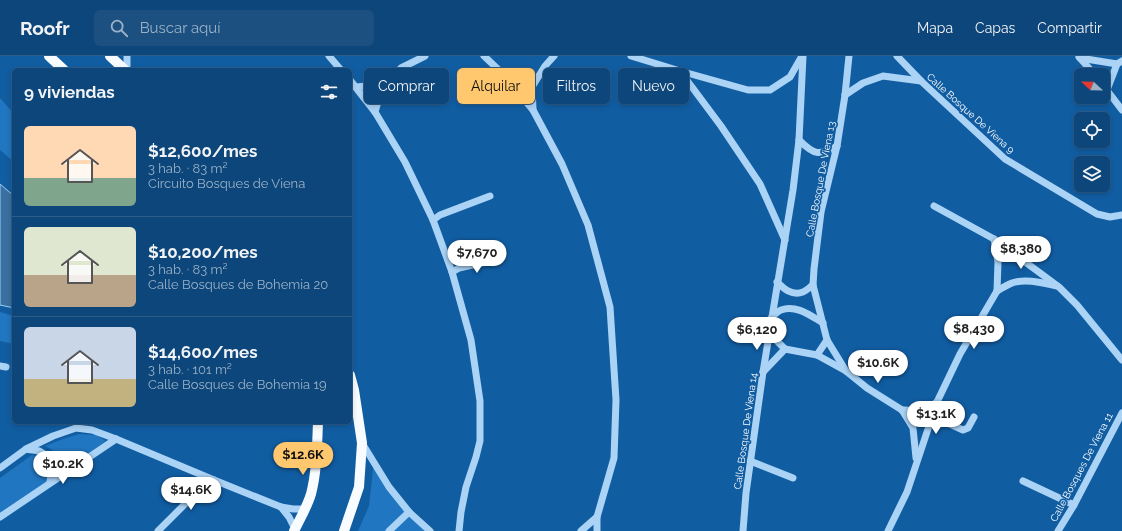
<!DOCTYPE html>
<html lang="es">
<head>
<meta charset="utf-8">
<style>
	body { margin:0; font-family:Raleway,sans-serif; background:#1b5081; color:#f1f3f6; height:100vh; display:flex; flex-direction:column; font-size:15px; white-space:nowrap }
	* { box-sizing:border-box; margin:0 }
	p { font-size:13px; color:#9ab1c7 }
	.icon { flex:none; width:22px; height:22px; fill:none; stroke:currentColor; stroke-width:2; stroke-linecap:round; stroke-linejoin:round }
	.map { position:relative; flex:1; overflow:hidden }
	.side { position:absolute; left:12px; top:12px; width:340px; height:356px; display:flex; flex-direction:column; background:#0d467a; border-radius:6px; box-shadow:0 2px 6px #0003,0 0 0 1px #2d5e8b }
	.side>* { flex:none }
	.top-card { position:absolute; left:364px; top:12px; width:380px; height:36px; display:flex; gap:8px }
	.needle { width:26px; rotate:292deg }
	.buttons { position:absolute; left:1074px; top:12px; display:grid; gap:8px }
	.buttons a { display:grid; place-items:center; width:36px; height:36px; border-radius:6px; background:#0d467a; box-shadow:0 2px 6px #0003,0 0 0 1px #2d5e8b; font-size:20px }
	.price { position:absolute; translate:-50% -34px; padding:0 9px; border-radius:14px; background:#fff; color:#222; font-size:13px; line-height:26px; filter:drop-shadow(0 1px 2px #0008) }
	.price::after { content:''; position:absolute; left:50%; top:24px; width:12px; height:9px; margin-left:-6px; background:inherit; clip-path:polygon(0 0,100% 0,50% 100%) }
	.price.current { background:#ffc86f; color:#111 }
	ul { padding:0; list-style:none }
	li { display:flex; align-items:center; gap:12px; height:100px; padding:0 12px }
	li+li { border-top:1px solid #2d5e8b }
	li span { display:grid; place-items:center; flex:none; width:112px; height:80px; border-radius:6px; color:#555 }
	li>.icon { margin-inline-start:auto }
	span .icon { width:48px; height:48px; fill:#fffc; stroke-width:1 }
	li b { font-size:17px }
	h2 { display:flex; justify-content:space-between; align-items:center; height:48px; padding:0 12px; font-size:17px }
	.tag { padding:0 14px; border-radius:6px; background:#0d467a; box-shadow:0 2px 6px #0003,0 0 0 1px #2d5e8b; font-size:14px; line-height:36px }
	.tag.current { background:#ffc86f; color:#111 }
	header { display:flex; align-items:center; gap:24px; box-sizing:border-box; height:56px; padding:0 20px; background:#0d467a; border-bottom:1px solid #2d5e8b }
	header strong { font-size:19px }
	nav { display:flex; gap:22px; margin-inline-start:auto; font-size:14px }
	.search { width:280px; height:36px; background:#1b5081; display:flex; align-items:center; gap:10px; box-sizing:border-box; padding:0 14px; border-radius:6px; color:#9ab1c7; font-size:15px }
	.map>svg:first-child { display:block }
</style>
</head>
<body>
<header>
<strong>Roofr</strong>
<div class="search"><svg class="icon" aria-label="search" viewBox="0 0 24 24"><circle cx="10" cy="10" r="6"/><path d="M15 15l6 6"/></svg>Buscar aquí</div>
<nav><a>Mapa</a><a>Capas</a><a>Compartir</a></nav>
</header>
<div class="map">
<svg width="1122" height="475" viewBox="0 0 1122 475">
	<rect width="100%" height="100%" fill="#115da2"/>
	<g fill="#2076c0">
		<path d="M0 42 14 58V106L0 94Z"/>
		<path d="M0 256 14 260V288L0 285Z"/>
		<path d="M79 378 96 379 106 385 60 416C57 403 59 396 45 390L63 383Z"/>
		<path d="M32 399 44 402 50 416 47 425 0 459V422Z"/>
		<path d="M374 404 406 457 426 475H358L369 450Z"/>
	</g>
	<path fill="#3a70a1" stroke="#9cd0f9" d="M0 128 14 140V252L0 249Z"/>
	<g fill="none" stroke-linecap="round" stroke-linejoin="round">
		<g stroke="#aad3f6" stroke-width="7">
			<path d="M127 0V14"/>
			<path d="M329 0 341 14"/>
			<path d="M484 0 503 18 533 54"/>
			<path d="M554 0 545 10 532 31 533 54 562 108 588 169 610 251 616 344 614 402 597 461 581 475"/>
			<path d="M631 0 680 15 748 34H770L790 21 802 0"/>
			<path d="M897 0 921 25 1005 103 1097 158 1110 161 1122 159"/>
			<path d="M1079 1 1095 19"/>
			<path d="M1080 2 1117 8 1122 5"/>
			<path d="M680 15 721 70 760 128 785 184"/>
			<path d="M350 24 375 56 405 106 433 164 452 216 471 284 480 345V385L476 401 466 431 461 456 459 475"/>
			<path d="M1103 29 1122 54"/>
			<path d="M357 31 383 28"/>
			<path d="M1107 34 1117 8"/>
			<path d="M845 39 863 27 883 20 921 25"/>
			<path d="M375 56 383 28 401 12 425 0"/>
			<path d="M799 84C814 99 819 100 837 90"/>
			<path d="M934 150 994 183 1059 231 1077 249 1122 304"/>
			<path d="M433 164 440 159 490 140"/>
			<path d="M452 216 459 212 490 205"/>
			<path d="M777 226C784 233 792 240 803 236 806 235 810 231 813 229"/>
			<path d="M997 235C1002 232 1007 229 1012 227 1026 222 1043 227 1057 230"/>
			<path d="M771 262C774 259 778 255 781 254 796 248 811 260 823 267"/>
			<path d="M769 277 785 293 817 299 846 315 867 332 902 354 913 372 916 402"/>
			<path d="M817 299 827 284"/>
			<path d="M0 310 6 311"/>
			<path d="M846 315 827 284 813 229 814 213 821 156 837 90 845 39 849 0"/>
			<path d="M763 316 785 293"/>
			<path d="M902 354C916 355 925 356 937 346"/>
			<path d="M932 360 963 374 968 372 974 361"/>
			<path d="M362 387 389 431 409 456 430 475"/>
			<path d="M26 393C30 394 35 394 39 395 53 402 52 413 50 426"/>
			<path d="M750 405 793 422"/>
			<path d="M0 412 26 393 53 380 76 372 92 374 116 383 214 424 281 451 293 453H305"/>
			<path d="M1023 425 1074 449"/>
			<path d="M281 451 289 461 295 473"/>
			<path d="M0 461 116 383"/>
			<path d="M158 475 198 435 214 424"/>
			<path d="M389 475 409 456"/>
			<path d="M597 475V461"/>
			<path d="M743 475 746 437 763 316 793 134 799 84 803 0"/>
			<path d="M888 475 907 436 937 346 960 298 997 235 998 206 994 183"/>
			<path d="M1058 475 1074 449 1122 357"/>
		</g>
		<g stroke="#f9fcff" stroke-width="10">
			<path d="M49 0 64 14"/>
			<path d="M110 0 125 14"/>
			<path d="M294 475C300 463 307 451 311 438 317 415 317 390 318 366"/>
			<path d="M344 475 359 431 362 387 354 334 350 319"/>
		</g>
	</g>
	<g text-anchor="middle" stroke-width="3.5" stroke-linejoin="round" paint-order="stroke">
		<g font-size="10" fill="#fff" stroke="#115da2">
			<text transform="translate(971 57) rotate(42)" y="4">Calle Bosque De Viena 9</text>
			<text transform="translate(820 123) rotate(-79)" y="4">Calle Bosque De Viena 13</text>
			<text transform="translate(745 375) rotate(-82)" y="4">Calle Bosque De Viena 14</text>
			<text transform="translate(1081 411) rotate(-62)" y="4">Calle Bosques De Viena 11</text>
		</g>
	</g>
</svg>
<div class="buttons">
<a><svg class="needle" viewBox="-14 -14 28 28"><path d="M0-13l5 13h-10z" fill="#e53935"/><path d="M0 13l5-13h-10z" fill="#9ab1c7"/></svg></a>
<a><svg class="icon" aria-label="locate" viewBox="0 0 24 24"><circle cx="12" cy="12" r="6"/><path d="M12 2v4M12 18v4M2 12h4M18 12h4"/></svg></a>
<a><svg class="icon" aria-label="layers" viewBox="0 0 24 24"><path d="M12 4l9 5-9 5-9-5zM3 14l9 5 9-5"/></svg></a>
</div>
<b class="price" style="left:1021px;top:214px">$8,380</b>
<b class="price" style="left:477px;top:218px">$7,670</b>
<b class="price" style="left:974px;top:294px">$8,430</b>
<b class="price" style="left:757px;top:295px">$6,120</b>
<b class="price" style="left:878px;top:328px">$10.6K</b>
<b class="price" style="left:936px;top:379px">$13.1K</b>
<b class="price current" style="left:303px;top:420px">$12.6K</b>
<b class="price" style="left:63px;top:429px">$10.2K</b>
<b class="price" style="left:191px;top:455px">$14.6K</b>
<div class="top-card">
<a class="tag">Comprar</a>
<a class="tag current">Alquilar</a>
<a class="tag">Filtros</a>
<a class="tag">Nuevo</a>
</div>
<section class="side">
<h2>9 viviendas<svg class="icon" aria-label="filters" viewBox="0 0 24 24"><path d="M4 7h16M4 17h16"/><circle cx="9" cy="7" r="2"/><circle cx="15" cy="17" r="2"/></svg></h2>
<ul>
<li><span style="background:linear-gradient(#ffd9b3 65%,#7fa58c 0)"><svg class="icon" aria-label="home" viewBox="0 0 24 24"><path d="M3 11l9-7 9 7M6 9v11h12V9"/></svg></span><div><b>$12,600/mes</b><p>3 hab. · 83 m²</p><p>Circuito Bosques de Viena</p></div></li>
<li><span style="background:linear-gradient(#dfe7d0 60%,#b9a48a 0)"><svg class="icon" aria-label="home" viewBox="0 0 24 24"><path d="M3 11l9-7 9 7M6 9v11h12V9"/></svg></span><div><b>$10,200/mes</b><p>3 hab. · 83 m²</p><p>Calle Bosques de Bohemia 20</p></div></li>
<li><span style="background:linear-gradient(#c9d6e8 65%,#c2b280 0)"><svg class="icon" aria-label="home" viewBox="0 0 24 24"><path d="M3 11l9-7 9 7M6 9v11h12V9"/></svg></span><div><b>$14,600/mes</b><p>3 hab. · 101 m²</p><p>Calle Bosques de Bohemia 19</p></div></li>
</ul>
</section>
</div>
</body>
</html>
